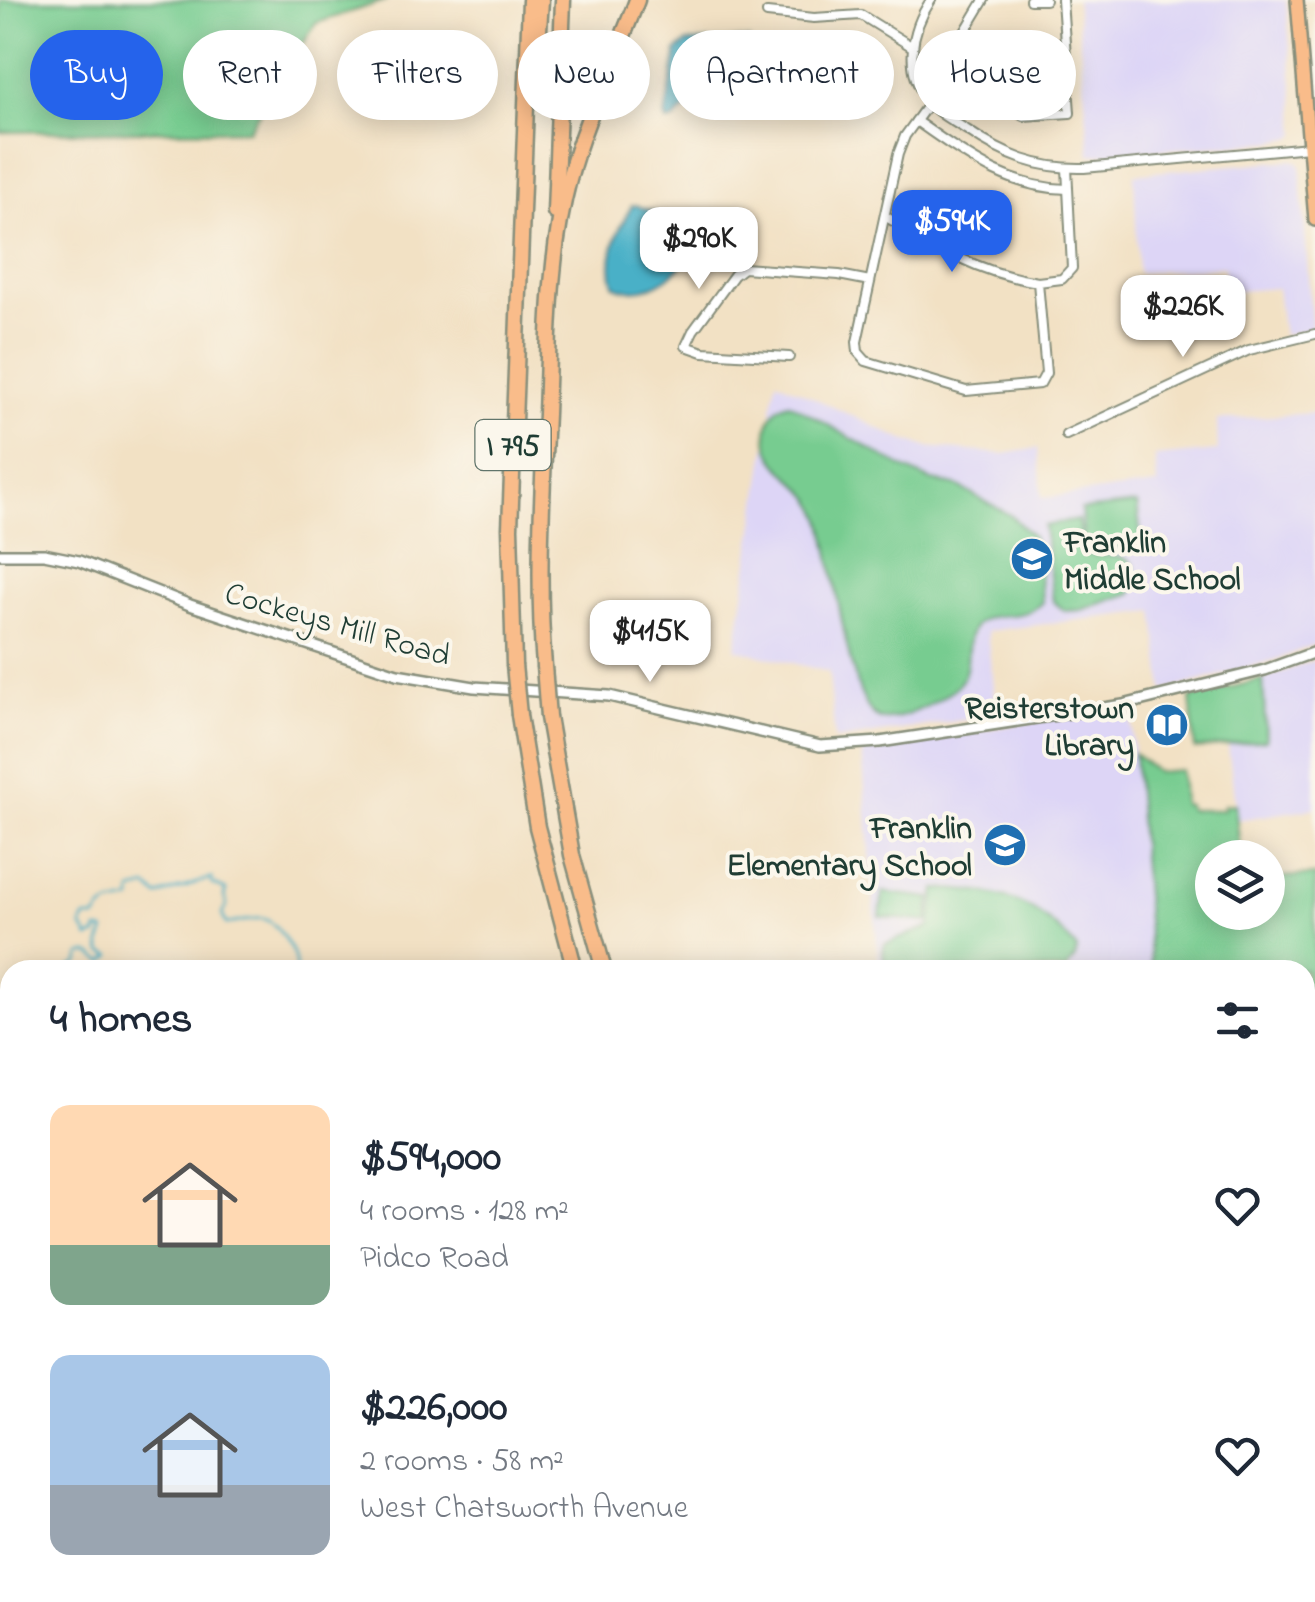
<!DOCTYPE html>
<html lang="en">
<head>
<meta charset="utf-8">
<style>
	body { margin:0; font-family:"Indie Flower",sans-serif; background:#f2f2f3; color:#1f2937; height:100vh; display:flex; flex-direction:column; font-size:38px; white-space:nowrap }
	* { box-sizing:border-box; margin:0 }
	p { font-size:32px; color:#747a83 }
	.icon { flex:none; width:55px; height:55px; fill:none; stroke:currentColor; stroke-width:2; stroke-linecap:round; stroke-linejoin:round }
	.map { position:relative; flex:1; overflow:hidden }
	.side { position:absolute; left:0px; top:960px; width:1315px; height:642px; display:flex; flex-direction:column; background:#fff; border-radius:30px 30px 0 0; box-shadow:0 5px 25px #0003 }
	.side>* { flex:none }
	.hud { position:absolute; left:30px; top:30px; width:1255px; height:90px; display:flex; gap:20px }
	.controls { position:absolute; left:1195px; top:840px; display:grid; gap:20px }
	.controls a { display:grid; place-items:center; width:90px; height:90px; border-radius:50%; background:#fff; box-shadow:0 5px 25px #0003; font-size:50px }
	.price { position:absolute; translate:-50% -85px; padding:0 22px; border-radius:20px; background:#fff; color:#222; font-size:32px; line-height:65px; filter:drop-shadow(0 2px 5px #0008) }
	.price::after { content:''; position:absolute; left:50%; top:60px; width:30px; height:22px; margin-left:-15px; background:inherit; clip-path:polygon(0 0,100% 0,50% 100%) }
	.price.active { background:#2563eb; color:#fff }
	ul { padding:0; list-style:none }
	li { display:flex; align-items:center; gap:30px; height:250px; padding:0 50px }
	li span { display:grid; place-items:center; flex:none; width:280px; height:200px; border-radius:20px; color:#555 }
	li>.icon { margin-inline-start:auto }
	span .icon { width:120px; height:120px; fill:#fffc; stroke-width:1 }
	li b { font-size:42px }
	h2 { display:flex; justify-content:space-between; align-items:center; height:120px; padding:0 50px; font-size:42px }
	.tag { padding:0 35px; border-radius:45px; background:#fff; box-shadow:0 5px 25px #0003; font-size:35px; line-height:90px }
	.tag.active { background:#2563eb; color:#fff }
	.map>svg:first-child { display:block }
</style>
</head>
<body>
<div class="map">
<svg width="1315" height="1602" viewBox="0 0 1315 1602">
	<rect width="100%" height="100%" fill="#fbf7ec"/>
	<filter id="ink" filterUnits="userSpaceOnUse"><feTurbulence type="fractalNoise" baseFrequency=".01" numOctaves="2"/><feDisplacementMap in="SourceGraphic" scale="20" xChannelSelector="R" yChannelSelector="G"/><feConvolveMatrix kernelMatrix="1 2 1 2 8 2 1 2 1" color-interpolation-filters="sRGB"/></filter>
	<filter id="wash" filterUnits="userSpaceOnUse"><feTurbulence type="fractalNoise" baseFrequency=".0048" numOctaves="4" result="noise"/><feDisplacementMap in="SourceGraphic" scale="40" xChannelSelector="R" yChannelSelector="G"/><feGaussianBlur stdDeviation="2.25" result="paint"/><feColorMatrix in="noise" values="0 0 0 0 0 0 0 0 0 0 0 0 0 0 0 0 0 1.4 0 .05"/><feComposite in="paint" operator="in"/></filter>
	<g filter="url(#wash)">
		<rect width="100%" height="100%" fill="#f2e1c4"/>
		<g fill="#ddd5f6">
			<path d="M1076 0H1286L1297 134 1292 138 1270 142 1090 155Z"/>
			<path d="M1293 160 1300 163 1312 329 1283 335 1277 288 1226 292 1224 267 1138 273 1134 174Z"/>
			<path d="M776 380 901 439 927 447 1004 454 1038 448 1042 498 1157 485 1155 457 1218 451 1217 420 1315 413V644L1281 658 1164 691 1154 611 987 631 996 715 835 740 829 672 736 649Z"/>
			<path d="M1315 660V808L1237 820 1228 745 1266 740 1263 679Z"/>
			<path d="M1130 706 1151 970H879L862 750Z"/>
		</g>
		<g fill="#77cc90" stroke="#4b8462" stroke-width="2.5">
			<path d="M0 0H387L316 23 248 130 0 132Z"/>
			<path d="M790 403 905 469 932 481 955 485 1010 515 1033 537 1040 568 1042 602C1025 622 995 610 979 622 962 635 972 661 963 678 955 695 896 726 878 718 847 703 834 554 821 516 812 490 788 480 774 458 761 440 766 407 790 403Z"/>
			<path d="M1137 504 1142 545 1085 551 1081 510Z"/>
			<path d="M1078 520 1084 554C1113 558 1147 549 1132 593L1081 610 1065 611 1053 601 1044 526Z"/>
			<path d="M1263 679 1266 740 1195 749 1190 698Z"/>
			<path d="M1134 754 1157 772 1181 770 1183 804 1188 805 1189 810H1224V805L1235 804 1241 857 1212 858V912H1268V878L1315 875V1038L1305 1039V970H1151Z"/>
			<path d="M936 889C999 890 1035 899 1077 949L1075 958 1066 970H886L883 952 885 944 930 927Z"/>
			<path d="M883 892 931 898 928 922 880 917Z"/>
		</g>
		<path fill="#61b07a" stroke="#407657" stroke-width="2.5" d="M657 1593H833L837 1602H664Z"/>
		<g fill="#48b0c7" stroke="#34767e" stroke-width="2.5">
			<path d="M737 40H748L757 47V60L750 67 730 68 674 120 667 122 665 117 677 51 687 43Z"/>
			<path d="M636 205C659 218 699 216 710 230 687 261 658 303 615 286 604 260 618 229 632 206Z"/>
		</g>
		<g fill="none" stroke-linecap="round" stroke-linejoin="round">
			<g stroke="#48b0c7" stroke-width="2.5">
				<path d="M66 970 79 963 81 955C94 951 93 958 104 962L112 956 102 953 100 944 105 931 98 930 97 935 89 938 82 926 85 918H96C104 902 117 905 132 900V891L148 887 158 896 212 878V884L226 890 224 896 227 905 222 914 226 924C260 920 266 908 286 941 294 953 295 957 296 970"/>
				<path d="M0 1052 10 1051"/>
			</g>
		</g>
	</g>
	<g filter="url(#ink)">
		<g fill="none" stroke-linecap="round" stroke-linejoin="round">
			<g stroke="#888f7c" stroke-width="12">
				<g id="minor">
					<path d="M931 0C911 30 903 71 929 102 938 114 955 122 967 130 1005 156 1038 169 1084 168L1309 147"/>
					<path d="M984 0 963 35V69L968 81 1023 116 1070 113 1062 0"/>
					<path d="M1030 0H1045"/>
					<path d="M767 13 814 18 861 15 911 46"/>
					<path d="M929 103 905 136 898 154 857 342 858 352 866 361 966 391 1040 384 1046 373 1038 282 1062 279 1072 268 1067 168"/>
					<path d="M916 121C964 154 1006 188 1067 189"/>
					<path d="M885 216C933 246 981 274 1038 282"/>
					<path d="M789 357 703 352 686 346 693 331 734 275 743 268 839 275 870 281"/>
					<path d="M1066 435 1249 350 1315 334"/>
					<path d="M1315 1089 1311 1099 1315 1107"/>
					<path d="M1305 1265 1315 1258"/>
					<path d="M0 1507 10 1491"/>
					<path d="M0 1565 10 1572"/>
					<path d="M1305 1574 1315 1573"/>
					<path d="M41 1592 56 1602"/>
					<path d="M1030 1592 1043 1602"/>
					<path d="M1278 1592 1280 1602"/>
					<path d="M82 1602 90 1592"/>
					<path d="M1119 1602 1125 1592"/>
				</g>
			</g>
			<g stroke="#888f7c" stroke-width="14">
				<path id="tertiary" d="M0 554H44L79 561 190 605 397 674 474 687 609 696 820 746 880 742 1123 705 1265 670 1315 652"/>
			</g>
			<g stroke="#888f7c" stroke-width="16">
				<path id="primary" d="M1297 0 1315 220"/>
			</g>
			<g stroke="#888f7c" stroke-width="19">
				<g id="motorway">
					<path d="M537 60 541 0"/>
					<path d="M555 212 563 0"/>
					<path d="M514 665 510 528 530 0"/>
					<path d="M544 666C537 582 542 499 546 414 549 336 549 255 569 179 585 117 615 60 637 0"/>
					<path d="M519 715 537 827 575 970"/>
					<path d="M548 717 572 855 604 970"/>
					<path d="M862 1592 867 1602"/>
					<path d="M894 1592 898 1602"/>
				</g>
			</g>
			<use href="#minor" stroke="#fff" stroke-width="8"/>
			<use href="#tertiary" stroke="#fff" stroke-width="9"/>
			<use href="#primary" stroke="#f9bc8a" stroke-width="11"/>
			<use href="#motorway" stroke="#f9bc8a" stroke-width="14"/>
			<g stroke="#888f7c" stroke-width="19" stroke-linecap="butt">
				<g id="motorway-bridge">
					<path d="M514 665 519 715"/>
					<path d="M544 666 548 717"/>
				</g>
			</g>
			<use href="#motorway-bridge" stroke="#f9bc8a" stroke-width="14"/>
		</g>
	</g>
	<defs>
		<g id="school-disc" transform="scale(2.25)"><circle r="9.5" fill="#1f6fb2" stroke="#fbf7ec"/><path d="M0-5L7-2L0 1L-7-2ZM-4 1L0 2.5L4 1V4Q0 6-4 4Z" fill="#fff"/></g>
		<g id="library-disc" transform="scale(2.25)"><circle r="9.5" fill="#1f6fb2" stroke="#fbf7ec"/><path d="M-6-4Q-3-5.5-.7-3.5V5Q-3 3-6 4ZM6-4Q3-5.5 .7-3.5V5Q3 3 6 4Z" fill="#fff"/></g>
	</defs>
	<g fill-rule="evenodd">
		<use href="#school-disc" x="1032" y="559"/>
		<use href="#library-disc" x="1167" y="725"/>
		<use href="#school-disc" x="1005" y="845"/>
	</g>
	<g text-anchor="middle" stroke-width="8" stroke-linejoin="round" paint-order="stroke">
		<rect fill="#fbf7ec" stroke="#61756b" stroke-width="2.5" x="475.5" y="420" width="75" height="50" rx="8"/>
		<g font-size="30" font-weight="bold" fill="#1f3d34">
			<text x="513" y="455">I 795</text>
		</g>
		<g font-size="32" font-weight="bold" fill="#1f3d34" stroke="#fbf7ec" text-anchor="end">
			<text x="1064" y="552" text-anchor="start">Franklin<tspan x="1064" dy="37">Middle School</tspan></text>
			<text x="1134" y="718">Reisterstown<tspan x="1134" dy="37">Library</tspan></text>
			<text x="972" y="838">Franklin<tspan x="972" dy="37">Elementary School</tspan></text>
		</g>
		<g font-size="32" fill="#1f3d34" stroke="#fbf7ec">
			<text transform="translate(338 623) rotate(16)" y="11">Cockeys Mill Road</text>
		</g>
	</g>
</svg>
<div class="controls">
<a><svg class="icon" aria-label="layers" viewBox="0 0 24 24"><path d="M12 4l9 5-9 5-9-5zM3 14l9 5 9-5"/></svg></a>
</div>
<b class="price active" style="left:952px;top:275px">$594K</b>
<b class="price" style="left:699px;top:292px">$290K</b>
<b class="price" style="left:1183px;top:360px">$226K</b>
<b class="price" style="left:650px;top:685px">$415K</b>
<div class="hud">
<a class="tag active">Buy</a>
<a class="tag">Rent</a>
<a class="tag">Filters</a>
<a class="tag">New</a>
<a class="tag">Apartment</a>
<a class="tag">House</a>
</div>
<section class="side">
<h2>4 homes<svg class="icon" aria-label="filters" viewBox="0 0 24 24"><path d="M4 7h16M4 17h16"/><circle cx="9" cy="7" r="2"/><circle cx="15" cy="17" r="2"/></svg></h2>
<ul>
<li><span style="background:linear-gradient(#ffd9b3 70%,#7fa58c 0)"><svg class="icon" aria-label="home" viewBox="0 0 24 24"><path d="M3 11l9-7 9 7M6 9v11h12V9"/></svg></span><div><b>$594,000</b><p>4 rooms · 128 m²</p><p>Pidco Road</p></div><svg class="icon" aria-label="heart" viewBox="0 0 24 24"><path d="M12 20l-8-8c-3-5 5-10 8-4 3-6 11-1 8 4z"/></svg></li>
<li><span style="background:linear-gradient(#a9c7e8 65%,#9aa5b1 0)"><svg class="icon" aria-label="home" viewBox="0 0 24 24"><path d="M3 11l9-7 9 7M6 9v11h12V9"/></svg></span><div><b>$226,000</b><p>2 rooms · 58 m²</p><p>West Chatsworth Avenue</p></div><svg class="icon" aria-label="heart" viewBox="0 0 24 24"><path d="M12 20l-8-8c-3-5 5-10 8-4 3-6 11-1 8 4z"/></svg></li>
</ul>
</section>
</div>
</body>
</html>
